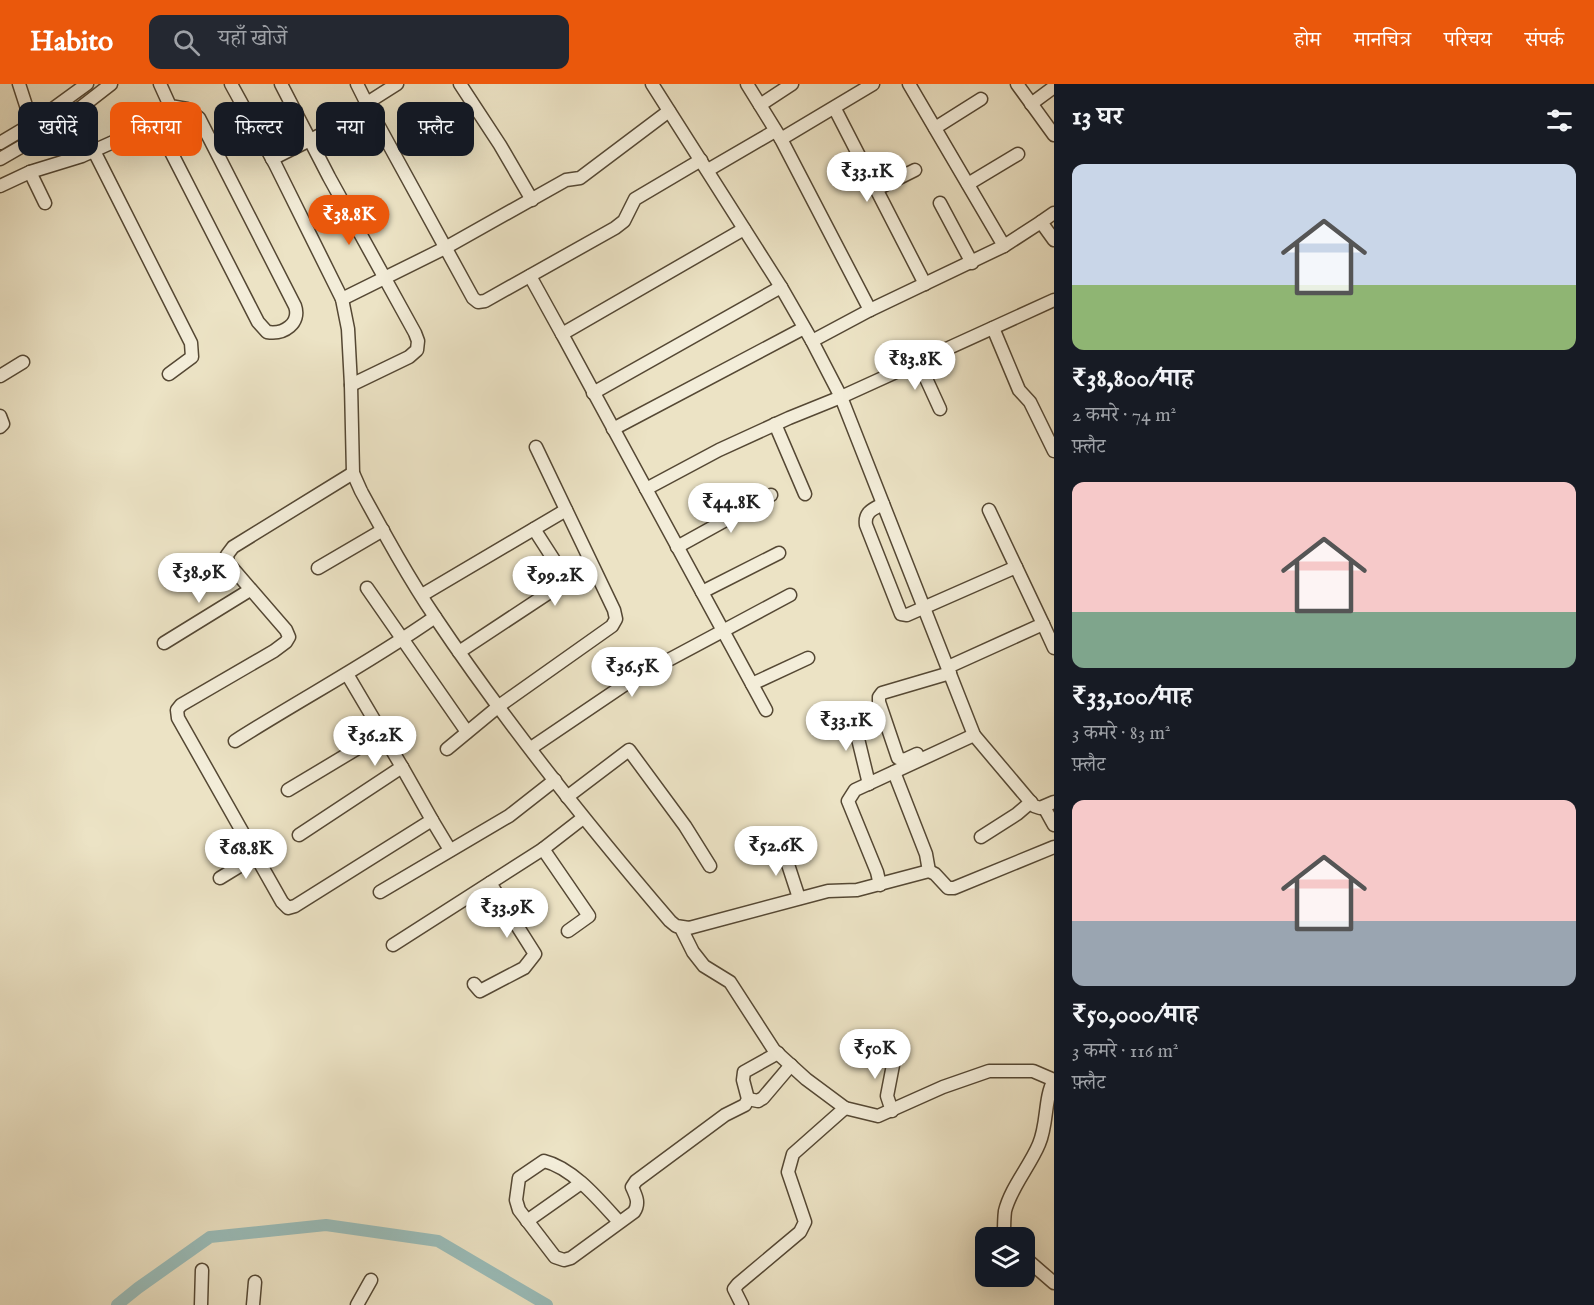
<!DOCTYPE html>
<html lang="hi">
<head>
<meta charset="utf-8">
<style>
	body { margin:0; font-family:"IM FELL English","Noto Serif Devanagari",serif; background:#242831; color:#f1f3f6; height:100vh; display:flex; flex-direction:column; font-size:22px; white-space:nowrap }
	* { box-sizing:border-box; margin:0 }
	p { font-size:20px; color:#9ea1a6 }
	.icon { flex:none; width:33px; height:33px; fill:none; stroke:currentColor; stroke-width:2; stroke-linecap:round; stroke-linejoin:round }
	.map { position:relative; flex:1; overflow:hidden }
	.side { display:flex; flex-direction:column; background:#171b24; width:540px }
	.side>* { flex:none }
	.top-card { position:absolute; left:18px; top:18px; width:570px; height:54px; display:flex; gap:12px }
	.controls { position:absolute; left:975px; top:1143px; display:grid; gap:12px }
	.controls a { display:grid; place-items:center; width:60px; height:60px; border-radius:12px; background:#171b24; box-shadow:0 6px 24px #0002; font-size:30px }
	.price { position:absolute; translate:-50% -51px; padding:0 14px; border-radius:21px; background:#fff; color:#222; font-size:20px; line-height:39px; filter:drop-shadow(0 2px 3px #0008) }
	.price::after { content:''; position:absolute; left:50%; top:36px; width:18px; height:14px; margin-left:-9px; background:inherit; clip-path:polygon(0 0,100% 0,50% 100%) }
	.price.selected { background:#ea580c; color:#fff }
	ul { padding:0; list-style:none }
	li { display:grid; align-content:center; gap:12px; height:318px; padding:0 18px }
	li span { display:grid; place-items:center; height:186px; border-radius:12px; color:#555 }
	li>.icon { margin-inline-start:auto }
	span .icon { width:108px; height:108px; fill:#fffc; stroke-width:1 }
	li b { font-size:26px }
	h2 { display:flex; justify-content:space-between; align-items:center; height:72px; padding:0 18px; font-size:26px }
	.tag { padding:0 21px; border-radius:12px; background:#171b24; box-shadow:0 6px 24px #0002; font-size:21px; line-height:54px }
	.tag.selected { background:#ea580c; color:#fff }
	header { display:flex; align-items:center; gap:36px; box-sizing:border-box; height:84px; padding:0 30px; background:#ea580c; color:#fff }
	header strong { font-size:28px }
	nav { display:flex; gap:33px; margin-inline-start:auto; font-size:21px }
	.search { width:420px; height:54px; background:#242831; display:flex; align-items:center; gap:15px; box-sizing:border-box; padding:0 21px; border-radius:12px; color:#9ea1a6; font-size:22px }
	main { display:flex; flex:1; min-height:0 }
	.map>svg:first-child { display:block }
</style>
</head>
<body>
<header>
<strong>Habito</strong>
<div class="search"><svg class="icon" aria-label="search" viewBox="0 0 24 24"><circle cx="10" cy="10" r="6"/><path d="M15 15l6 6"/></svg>यहाँ खोजें</div>
<nav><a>होम</a><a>मानचित्र</a><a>परिचय</a><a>संपर्क</a></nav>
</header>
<main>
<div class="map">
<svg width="1054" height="1221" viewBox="0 0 1054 1221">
	<rect width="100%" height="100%" fill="#ece3c5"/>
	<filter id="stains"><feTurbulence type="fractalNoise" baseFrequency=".00333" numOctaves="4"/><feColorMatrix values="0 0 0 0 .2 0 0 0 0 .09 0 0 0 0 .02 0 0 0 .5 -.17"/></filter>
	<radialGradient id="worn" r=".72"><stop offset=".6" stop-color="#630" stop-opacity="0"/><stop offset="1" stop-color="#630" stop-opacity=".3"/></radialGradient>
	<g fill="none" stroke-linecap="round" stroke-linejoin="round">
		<path stroke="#9abdba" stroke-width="12" d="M117 1221 138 1204 210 1153 326 1141 438 1157 547 1221"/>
		<g stroke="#554834" stroke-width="15">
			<g id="minor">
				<path d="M19 0 32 40"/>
				<path d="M160 0 170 22 162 36 165 55 170 66 258 238 267 248C284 251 301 239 295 222L199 34 187 25 170 22"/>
				<path d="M231 0 275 80 342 215 348 245 351 301 353 389 361 407C384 449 408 493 435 533 506 639 587 740 670 837L676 842 689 844 828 807 857 806 929 787 935 790 948 804H954L1054 763"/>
				<path d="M281 0 329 93 415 249 418 257 417 266 409 273 351 301"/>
				<path d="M357 0 369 24"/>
				<path d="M460 0 500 61 532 116"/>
				<path d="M652 0 781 203 812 257 841 313 974 651 1034 722 1040 724 1054 718"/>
				<path d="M747 0 781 55 870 226"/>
				<path d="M1017 0 1054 51"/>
				<path d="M367 19 397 0"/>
				<path d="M1031 20 1054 3"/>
				<path d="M760 21 792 0"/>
				<path d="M835 25 925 200"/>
				<path d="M935 44 981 15"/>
				<path d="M781 55 873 0"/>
				<path d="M0 59 32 40 87 0"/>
				<path d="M94 67 191 259 192 273 169 290"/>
				<path d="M0 75 57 42 111 0"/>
				<path d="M272 75 370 26 473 214 478 218 485 217 615 144 624 137 635 115 701 76"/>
				<path d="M708 86 775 47"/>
				<path d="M30 88 45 119"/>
				<path d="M968 100 1018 70"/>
				<path d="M0 102 30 88 82 72 162 36"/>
				<path d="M877 105 915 86"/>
				<path d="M940 119 972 179"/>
				<path d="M1041 138 1054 129"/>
				<path d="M1004 162 1041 138 1054 156"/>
				<path d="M530 192 562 250 744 145"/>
				<path d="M342 215 445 164 566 96 580 94 669 27"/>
				<path d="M993 244 1019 306 1030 318 1054 367"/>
				<path d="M562 250 766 626"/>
				<path d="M812 257 870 226 1004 162 909 0"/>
				<path d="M918 277 940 325"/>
				<path d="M0 292 23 278"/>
				<path d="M593 309 781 203"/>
				<path d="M0 332 3 340 0 343"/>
				<path d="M775 340 805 410"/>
				<path d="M613 345 804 244"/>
				<path d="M353 389 233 463 227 471 228 479 286 546 289 553 286 558 274 567 181 621 177 626 178 634 282 818 288 824 295 822 432 736 402 683"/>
				<path d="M646 405 719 366 789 334 841 313 1054 216"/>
				<path d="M883 420C873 425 864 428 866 441L901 530 907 531 1016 483 1043 540 948 583"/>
				<path d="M989 426 1016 483"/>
				<path d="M677 463 771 411"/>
				<path d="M318 484 383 446"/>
				<path d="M367 504 467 648"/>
				<path d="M702 508 779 469"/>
				<path d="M422 511 566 426"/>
				<path d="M1043 540 1054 564"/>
				<path d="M164 559 250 506"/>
				<path d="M459 568 562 500 564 496 563 490 534 445"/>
				<path d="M752 600 808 574"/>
				<path d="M852 630 869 700"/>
				<path d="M235 657C301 615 371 578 435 533"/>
				<path d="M531 664 633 595 790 511"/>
				<path d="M447 665 499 622 612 542 616 535 614 526 536 363"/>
				<path d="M917 670 904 676 898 674 879 618V613L882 609 950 589"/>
				<path d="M894 688 926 770 929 787"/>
				<path d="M288 706 383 649"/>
				<path d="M567 713 629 666 685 742 710 782"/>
				<path d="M1044 723 1054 741"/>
				<path d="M432 736 450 766"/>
				<path d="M299 751 402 683 347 590"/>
				<path d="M981 753 1017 730 1031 718"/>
				<path d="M782 762 799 814"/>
				<path d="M543 765 589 832 568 847"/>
				<path d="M220 794 256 772"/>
				<path d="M880 801 877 788 848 717 855 706 974 651"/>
				<path d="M380 808 509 732 555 696"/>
				<path d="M681 844 693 868 704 882 730 898 774 966 806 995 845 1024 878 1032 943 1003 989 987H1033L1054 996"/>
				<path d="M393 861 543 765 583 734"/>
				<path d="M474 900 480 907 524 884 535 870 490 799"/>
				<path d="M748 1015 758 1017 763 1014 791 981"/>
				<path d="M892 1027 887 1012 893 981V958"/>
				<path d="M527 1137 581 1099"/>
				<path d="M619 1138C600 1117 573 1084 544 1077L519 1094 516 1116 519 1126 555 1173 564 1176 571 1174 634 1128C640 1119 636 1112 632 1103L636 1097 725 1031 745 1021 748 1015 743 996 744 988 778 969"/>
				<path d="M1006 1154 1004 1151C1004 1144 1004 1135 1005 1127 1011 1103 1030 1082 1039 1060 1048 1039 1044 1014 1054 996"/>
				<path d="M1024 1173 1054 1199"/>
				<path d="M201 1221 202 1186"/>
				<path d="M253 1221 255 1198"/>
				<path d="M357 1221 371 1196"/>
				<path d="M742 1221 734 1205 738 1200 800 1148 805 1138 788 1088 793 1070 845 1024"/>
			</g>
		</g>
		<use href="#minor" stroke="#f3edd9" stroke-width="12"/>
	</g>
	<rect width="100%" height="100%" filter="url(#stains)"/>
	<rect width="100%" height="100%" fill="url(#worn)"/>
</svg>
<div class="controls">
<a><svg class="icon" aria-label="layers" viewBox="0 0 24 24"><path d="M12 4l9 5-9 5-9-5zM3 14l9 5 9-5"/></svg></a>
</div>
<b class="price" style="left:867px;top:119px">₹33.1K</b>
<b class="price selected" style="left:349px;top:162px">₹38.8K</b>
<b class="price" style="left:915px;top:307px">₹83.8K</b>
<b class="price" style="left:731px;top:450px">₹44.8K</b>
<b class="price" style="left:199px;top:520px">₹38.9K</b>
<b class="price" style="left:555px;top:523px">₹99.2K</b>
<b class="price" style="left:632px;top:614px">₹36.5K</b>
<b class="price" style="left:846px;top:668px">₹33.1K</b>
<b class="price" style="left:375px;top:683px">₹36.2K</b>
<b class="price" style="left:776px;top:793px">₹52.6K</b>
<b class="price" style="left:246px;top:796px">₹68.8K</b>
<b class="price" style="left:507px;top:855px">₹33.9K</b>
<b class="price" style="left:875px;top:996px">₹50K</b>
<div class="top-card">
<a class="tag">खरीदें</a>
<a class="tag selected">किराया</a>
<a class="tag">फ़िल्टर</a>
<a class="tag">नया</a>
<a class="tag">फ़्लैट</a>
</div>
</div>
<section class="side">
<h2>13 घर<svg class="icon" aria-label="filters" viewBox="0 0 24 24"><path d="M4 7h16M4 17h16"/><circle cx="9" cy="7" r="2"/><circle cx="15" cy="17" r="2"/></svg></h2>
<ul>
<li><span style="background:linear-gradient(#c9d6e8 65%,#8fb573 0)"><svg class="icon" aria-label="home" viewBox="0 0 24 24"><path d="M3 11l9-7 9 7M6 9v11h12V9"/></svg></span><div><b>₹38,800/माह</b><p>2 कमरे · 74 m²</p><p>फ़्लैट</p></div></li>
<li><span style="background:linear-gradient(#f6c9c9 70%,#7fa58c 0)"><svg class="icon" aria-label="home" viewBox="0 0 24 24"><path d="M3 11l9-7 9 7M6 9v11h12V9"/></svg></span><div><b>₹33,100/माह</b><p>3 कमरे · 83 m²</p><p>फ़्लैट</p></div></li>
<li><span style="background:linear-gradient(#f6c9c9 65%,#9aa5b1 0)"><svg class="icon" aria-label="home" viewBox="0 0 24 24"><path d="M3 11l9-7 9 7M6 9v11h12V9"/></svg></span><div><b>₹50,000/माह</b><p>3 कमरे · 116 m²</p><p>फ़्लैट</p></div></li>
</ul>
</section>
</main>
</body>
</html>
